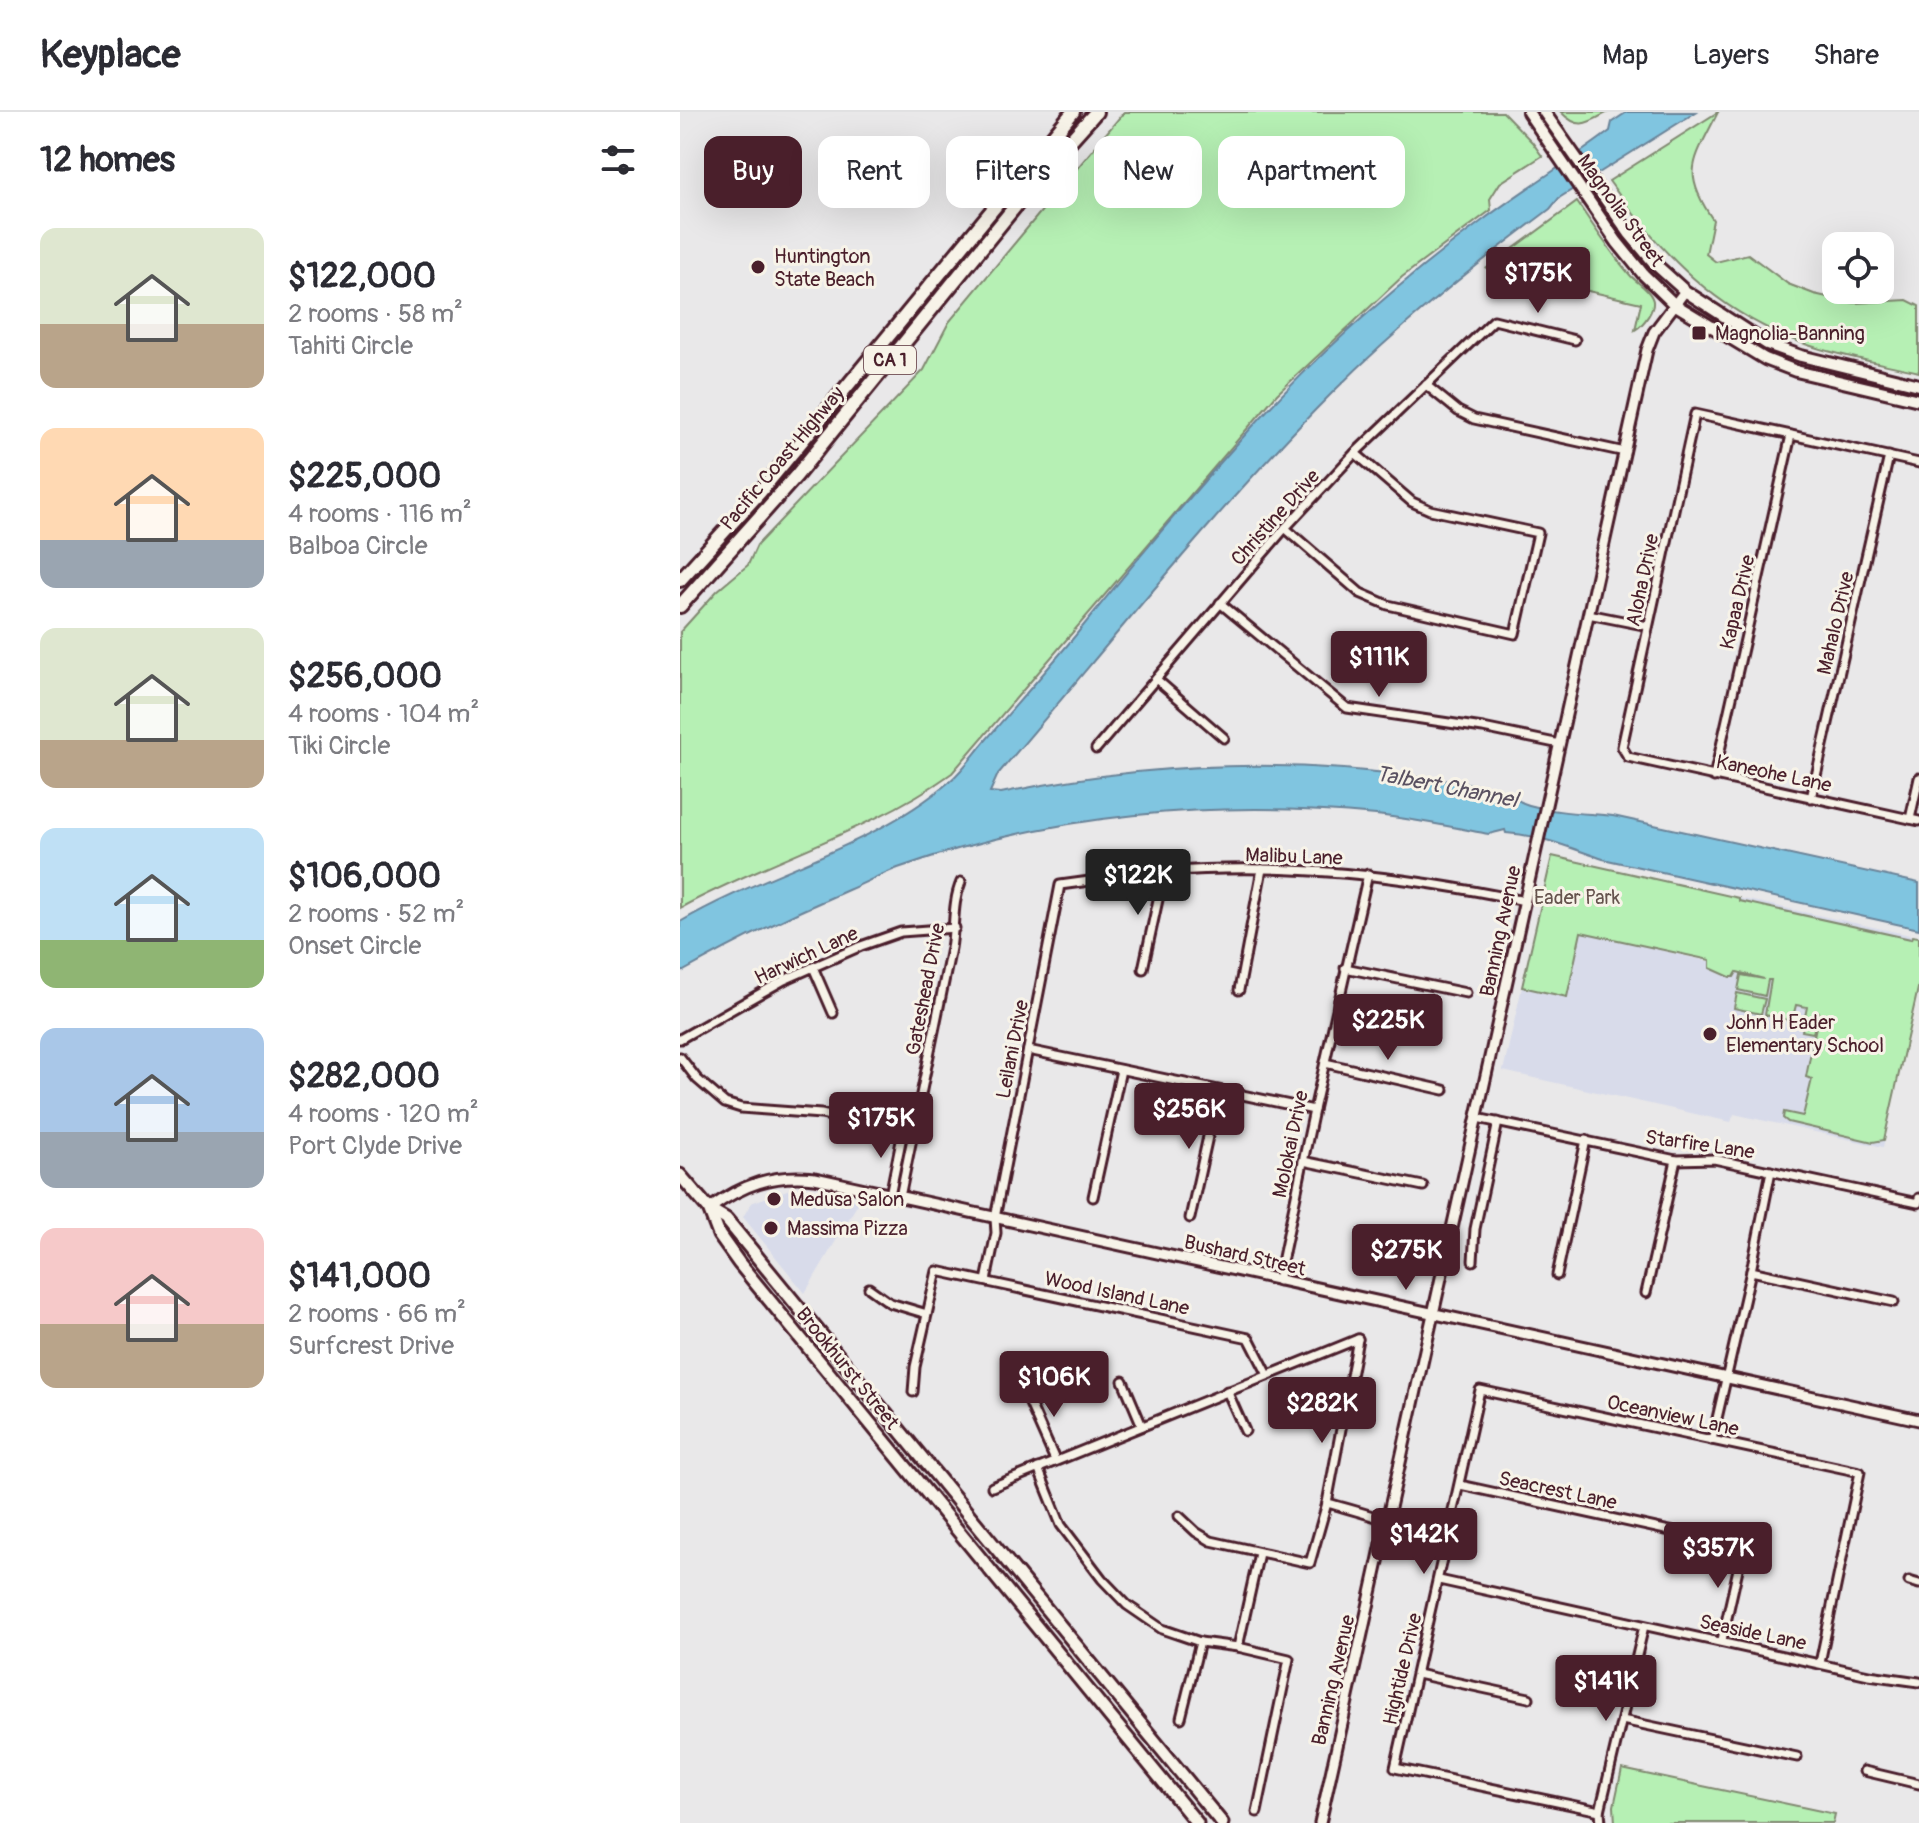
<!DOCTYPE html>
<html lang="en">
<head>
<meta charset="utf-8">
<style>
	body { margin:0; font-family:Pangolin,sans-serif; background:#f7f7f7; color:#2b2b33; height:100vh; display:flex; flex-direction:column; font-size:30px; white-space:nowrap }
	* { box-sizing:border-box; margin:0 }
	p { font-size:26px; color:#7c7c81 }
	.icon { flex:none; width:44px; height:44px; fill:none; stroke:currentColor; stroke-width:2; stroke-linecap:round; stroke-linejoin:round }
	.map { position:relative; flex:1; overflow:hidden }
	.drawer { display:flex; flex-direction:column; background:#fff; width:680px }
	.drawer>* { flex:none }
	.guide { position:absolute; left:24px; top:24px; width:760px; height:72px; display:flex; gap:16px }
	.tools { position:absolute; left:1142px; top:120px; display:grid; gap:16px }
	.tools a { display:grid; place-items:center; width:72px; height:72px; border-radius:16px; background:#fff; box-shadow:0 8px 32px #0002; font-size:40px }
	.price { position:absolute; translate:-50% -68px; padding:0 18px; border-radius:8px; background:#4a1f2b; color:#fff; font-size:26px; line-height:52px; filter:drop-shadow(0 2px 4px #0008) }
	.price::after { content:''; position:absolute; left:50%; top:48px; width:24px; height:18px; margin-left:-12px; background:inherit; clip-path:polygon(0 0,100% 0,50% 100%) }
	.price.on { background:#222; color:#fff }
	ul { padding:0; list-style:none }
	li { display:flex; align-items:center; gap:24px; height:200px; padding:0 40px }
	li span { display:grid; place-items:center; flex:none; width:224px; height:160px; border-radius:16px; color:#555 }
	li>.icon { margin-inline-start:auto }
	span .icon { width:96px; height:96px; fill:#fffc; stroke-width:1 }
	li b { font-size:34px }
	h2 { display:flex; justify-content:space-between; align-items:center; height:96px; padding:0 40px; font-size:34px }
	.chip { padding:0 28px; border-radius:16px; background:#fff; box-shadow:0 8px 32px #0002; font-size:28px; line-height:72px }
	.chip.on { background:#4a1f2b; color:#fff }
	header { display:flex; align-items:center; gap:48px; box-sizing:border-box; height:112px; padding:0 40px; background:#fff; border-bottom:2px solid #e1e1e2 }
	header strong { font-size:38px }
	nav { display:flex; gap:44px; margin-inline-start:auto; font-size:28px }
	main { display:flex; flex:1; min-height:0 }
	.map>svg:first-child { display:block }
</style>
</head>
<body>
<header>
<strong>Keyplace</strong>
<nav><a>Map</a><a>Layers</a><a>Share</a></nav>
</header>
<main>
<section class="drawer">
<h2>12 homes<svg class="icon" aria-label="filters" viewBox="0 0 24 24"><path d="M4 7h16M4 17h16"/><circle cx="9" cy="7" r="2"/><circle cx="15" cy="17" r="2"/></svg></h2>
<ul>
<li><span style="background:linear-gradient(#dfe7d0 60%,#b9a48a 0)"><svg class="icon" aria-label="home" viewBox="0 0 24 24"><path d="M3 11l9-7 9 7M6 9v11h12V9"/></svg></span><div><b>$122,000</b><p>2 rooms · 58 m²</p><p>Tahiti Circle</p></div></li>
<li><span style="background:linear-gradient(#ffd9b3 70%,#9aa5b1 0)"><svg class="icon" aria-label="home" viewBox="0 0 24 24"><path d="M3 11l9-7 9 7M6 9v11h12V9"/></svg></span><div><b>$225,000</b><p>4 rooms · 116 m²</p><p>Balboa Circle</p></div></li>
<li><span style="background:linear-gradient(#dfe7d0 70%,#b9a48a 0)"><svg class="icon" aria-label="home" viewBox="0 0 24 24"><path d="M3 11l9-7 9 7M6 9v11h12V9"/></svg></span><div><b>$256,000</b><p>4 rooms · 104 m²</p><p>Tiki Circle</p></div></li>
<li><span style="background:linear-gradient(#bfe0f5 70%,#8fb573 0)"><svg class="icon" aria-label="home" viewBox="0 0 24 24"><path d="M3 11l9-7 9 7M6 9v11h12V9"/></svg></span><div><b>$106,000</b><p>2 rooms · 52 m²</p><p>Onset Circle</p></div></li>
<li><span style="background:linear-gradient(#a9c7e8 65%,#9aa5b1 0)"><svg class="icon" aria-label="home" viewBox="0 0 24 24"><path d="M3 11l9-7 9 7M6 9v11h12V9"/></svg></span><div><b>$282,000</b><p>4 rooms · 120 m²</p><p>Port Clyde Drive</p></div></li>
<li><span style="background:linear-gradient(#f6c9c9 60%,#b9a48a 0)"><svg class="icon" aria-label="home" viewBox="0 0 24 24"><path d="M3 11l9-7 9 7M6 9v11h12V9"/></svg></span><div><b>$141,000</b><p>2 rooms · 66 m²</p><p>Surfcrest Drive</p></div></li>
</ul>
</section>
<div class="map">
<svg width="1239" height="1711" viewBox="0 0 1239 1711">
	<rect width="100%" height="100%" fill="#e9e8e9"/>
	<filter id="ink" filterUnits="userSpaceOnUse"><feTurbulence type="fractalNoise" baseFrequency=".0125" numOctaves="2"/><feDisplacementMap in="SourceGraphic" scale="16" xChannelSelector="R" yChannelSelector="G"/><feConvolveMatrix kernelMatrix="1 2 1 2 8 2 1 2 1" color-interpolation-filters="sRGB"/></filter>
	<g filter="url(#ink)">
		<g fill="#d8dbea">
			<path d="M1059 786 1239 825V872L1203 1035 1054 1002 1051 1010 823 959 842 875 887 885 901 819 1027 849 1035 847 1049 830Z"/>
			<path d="M110 1077 180 1088 125 1181 63 1105 71 1091Z"/>
		</g>
		<g fill="#b6f0b4" stroke="#808870" stroke-width="2">
			<path d="M444 0H823L852 30 862 44 820 71 810 87 811 98 722 165 597 282 272 661C190 720 89 747 0 796V520L37 479 68 453 77 433 244 258 269 210Z"/>
			<path d="M881 0H928C908 11 899 19 881 0Z"/>
			<path d="M1038 0C1014 49 1000 59 1033 108L1026 142 1036 150 1068 142 1108 172 1134 182 1174 191 1227 188 1239 194V260C1201 251 1162 245 1125 232 1037 201 981 142 929 69Z"/>
			<path d="M897 90C914 115 930 140 950 163 956 170 969 177 972 186 977 196 963 213 955 218L961 191 807 156Z"/>
			<path d="M872 744 1059 786V789L1231 827 1232 824 1239 825V872L1204 1028 1193 1030 1108 1010 1103 1006 1104 1000 1123 1004 1132 967 1126 965 1139 899 1133 921 1122 919 1127 895 1116 893 1112 909 1085 903 1091 868H1088L1085 884 1058 878 1061 863 1084 867 1057 860 1054 865H1050L1030 856V848L901 820 887 885 842 875Z"/>
			<path d="M1057 881 1085 887 1081 902 1054 896Z"/>
			<path d="M942 1657 1155 1702 1153 1711H935L934 1694Z"/>
		</g>
		<path fill="#80c5e0" stroke="#6a8398" stroke-width="2" d="M947 0H1016L879 86 870 97C794 154 720 213 653 280 533 400 428 534 318 662L310 680 321 681C460 652 603 645 744 666 769 669 798 671 822 680 832 684 839 690 849 693 877 701 904 701 933 704L1239 771V817L923 747C890 736 861 723 826 721L825 718 809 722C772 715 734 707 696 703 537 687 369 702 218 756 201 762 185 771 168 778 110 803 55 830 0 861V810C87 759 192 736 269 670 283 658 294 642 306 628 336 593 366 559 395 524 452 453 511 383 572 315 641 238 720 170 803 108 844 77 889 50 930 19L932 10Z"/>
		<g fill="none" stroke-linecap="round" stroke-linejoin="round">
			<g stroke="#4a1f2b" stroke-width="13">
				<g id="minor">
					<path d="M746 273 778 299 794 307 945 340"/>
					<path d="M1239 351 1015 302 942 635 948 645 1239 709"/>
					<path d="M605 416 680 481 708 493 835 522 858 421 750 398 732 390 675 341"/>
					<path d="M540 491 667 596 803 616 880 632"/>
					<path d="M908 502 968 514"/>
					<path d="M476 567 544 626"/>
					<path d="M416 637 605 416 675 341 814 208 895 228"/>
					<path d="M1034 665 1111 323"/>
					<path d="M1131 686 1209 344"/>
					<path d="M1230 707 1239 666"/>
					<path d="M133 855 153 901"/>
					<path d="M665 856 786 881"/>
					<path d="M463 857 484 760"/>
					<path d="M559 878 582 757"/>
					<path d="M0 927 104 868 181 834 221 820 275 816"/>
					<path d="M348 938 634 998"/>
					<path d="M0 945 17 967 45 991 61 996 141 1002 233 1022"/>
					<path d="M645 951 764 978"/>
					<path d="M797 1006 996 1048 1034 1047 1238 1091 1239 1086"/>
					<path d="M623 1049 743 1074"/>
					<path d="M210 1083 223 1019"/>
					<path d="M220 1085 271 836C275 814 272 791 281 770"/>
					<path d="M413 1085 441 958"/>
					<path d="M510 1106 538 979"/>
					<path d="M793 1149 795 1117 818 1010"/>
					<path d="M1071 1159 1214 1190"/>
					<path d="M877 1163 906 1028"/>
					<path d="M306 1169 316 1121 315 1106 380 773C415 769 450 762 484 760 607 750 725 764 845 789"/>
					<path d="M598 1169 634 998 688 762"/>
					<path d="M189 1176 210 1191 247 1202"/>
					<path d="M966 1181 996 1048"/>
					<path d="M443 1269 462 1314"/>
					<path d="M344 1278 375 1348"/>
					<path d="M547 1279 565 1319"/>
					<path d="M233 1280 235 1255 257 1159 569 1226 588 1263"/>
					<path d="M1032 1328 1071 1159 1091 1059"/>
					<path d="M358 1356 381 1413 422 1467 447 1493 482 1517 520 1530 558 1535 609 1547 577 1700"/>
					<path d="M780 1373 1063 1435 1042 1528"/>
					<path d="M312 1375 678 1227"/>
					<path d="M647 1391C688 1401 726 1416 768 1426"/>
					<path d="M499 1404 516 1420 531 1429 630 1451 647 1391 678 1227"/>
					<path d="M759 1468 1189 1563 1239 1570"/>
					<path d="M1229 1469 1239 1472"/>
					<path d="M558 1535 579 1441"/>
					<path d="M737 1562 849 1586"/>
					<path d="M501 1606 520 1530"/>
					<path d="M942 1608 1117 1645"/>
					<path d="M1184 1659 1239 1672"/>
					<path d="M920 1699 715 1656 800 1278 1180 1360 1140 1551"/>
					<path d="M921 1711 920 1699 964 1514"/>
				</g>
			</g>
			<g stroke="#4a1f2b" stroke-width="15">
				<g id="tertiary">
					<path d="M29 1097C62 1073 93 1061 135 1066L1239 1308"/>
					<path d="M640 1711 967 238 974 220 1005 179"/>
				</g>
			</g>
			<g stroke="#4a1f2b" stroke-width="16">
				<g id="secondary">
					<path d="M848 0 937 130 963 162 994 192 1085 247 1116 259 1239 288"/>
					<path d="M864 0 949 121 975 152 1005 179 1087 232 1121 244 1239 273"/>
				</g>
			</g>
			<g stroke="#4a1f2b" stroke-width="17">
				<g id="primary">
					<path d="M0 1063 29 1097 46 1107 542 1711"/>
					<path d="M29 1097 39 1123 59 1151 517 1711"/>
				</g>
			</g>
			<g stroke="#4a1f2b" stroke-width="18">
				<g id="trunk">
					<path d="M0 468 80 380 393 0"/>
					<path d="M0 494 116 364 372 49 416 0"/>
				</g>
			</g>
			<use href="#minor" stroke="#f7f3e8" stroke-width="7"/>
			<use href="#tertiary" stroke="#f7f3e8" stroke-width="9"/>
			<use href="#secondary" stroke="#f7f3e8" stroke-width="10"/>
			<use href="#primary" stroke="#f7f3e8" stroke-width="11"/>
			<use href="#trunk" stroke="#f7f3e8" stroke-width="12"/>
		</g>
	</g>
	<g fill="#4a1f2b" stroke="#f7f3e8" stroke-width="3">
		<circle cx="78" cy="155" r="8"/>
		<rect x="1011" y="213" width="16" height="16" rx="4"/>
		<circle cx="1030" cy="922" r="8"/>
		<circle cx="94" cy="1087" r="8"/>
		<circle cx="91" cy="1116" r="8"/>
	</g>
	<g text-anchor="middle" stroke-width="6" stroke-linejoin="round" paint-order="stroke">
		<rect fill="#f7f3e8" stroke="#7e5f64" stroke-width="2" x="184" y="234" width="52" height="28" rx="6"/>
		<g font-size="18" font-weight="bold" fill="#4a1f2b">
			<text x="210" y="254">CA 1</text>
		</g>
		<g font-size="20" fill="#4a1f2b" stroke="#f7f3e8">
			<text transform="translate(941 98) rotate(54)" y="7">Magnolia Street</text>
			<text transform="translate(102 346) rotate(-50)" y="7">Pacific Coast Highway</text>
			<text transform="translate(595 405) rotate(-48)" y="7">Christine Drive</text>
			<text transform="translate(962 468) rotate(-78)" y="7">Aloha Drive</text>
			<text transform="translate(1057 490) rotate(-77)" y="7">Kapaa Drive</text>
			<text transform="translate(1155 511) rotate(-77)" y="7">Mahalo Drive</text>
			<text transform="translate(1094 661) rotate(12)" y="7">Kaneohe Lane</text>
			<text transform="translate(614 744) rotate(2)" y="7">Malibu Lane</text>
			<text transform="translate(820 819) rotate(-78)" y="7">Banning Avenue</text>
			<text transform="translate(126 843) rotate(-25)" y="7">Harwich Lane</text>
			<text transform="translate(245 877) rotate(-79)" y="7">Gateshead Drive</text>
			<text transform="translate(332 937) rotate(-79)" y="7">Leilani Drive</text>
			<text transform="translate(610 1032) rotate(-78)" y="7">Molokai Drive</text>
			<text transform="translate(1020 1032) rotate(8)" y="7">Starfire Lane</text>
			<text transform="translate(565 1143) rotate(13)" y="7">Bushard Street</text>
			<text transform="translate(437 1181) rotate(12)" y="7">Wood Island Lane</text>
			<text transform="translate(168 1256) rotate(51)" y="7">Brookhurst Street</text>
			<text transform="translate(993 1303) rotate(12)" y="7">Oceanview Lane</text>
			<text transform="translate(878 1378) rotate(12)" y="7">Seacrest Lane</text>
			<text transform="translate(1073 1520) rotate(12)" y="7">Seaside Lane</text>
			<text transform="translate(722 1557) rotate(-77)" y="7">Hightide Drive</text>
			<text transform="translate(653 1568) rotate(-77)" y="7">Banning Avenue</text>
		</g>
		<g font-size="20" fill="#4a1f2b" stroke="#f7f3e8" text-anchor="start">
			<text x="94" y="151">Huntington<tspan x="94" dy="23">State Beach</tspan></text>
			<text x="1035" y="228">Magnolia-Banning</text>
			<text x="1046" y="917">John H Eader<tspan x="1046" dy="23">Elementary School</tspan></text>
			<text x="110" y="1094">Medusa Salon</text>
			<text x="107" y="1123">Massima Pizza</text>
		</g>
		<g font-size="20" fill="#65534d" stroke="#f7f3e8">
			<text x="897" y="792">Eader Park</text>
		</g>
		<g font-size="22" font-style="italic" fill="#5a5161" stroke="#f7f3e8">
			<text transform="translate(767 674) rotate(11)" y="8">Talbert Channel</text>
		</g>
	</g>
</svg>
<div class="tools">
<a><svg class="icon" aria-label="locate" viewBox="0 0 24 24"><circle cx="12" cy="12" r="6"/><path d="M12 2v4M12 18v4M2 12h4M18 12h4"/></svg></a>
</div>
<b class="price" style="left:858px;top:203px">$175K</b>
<b class="price" style="left:699px;top:587px">$111K</b>
<b class="price on" style="left:458px;top:805px">$122K</b>
<b class="price" style="left:708px;top:950px">$225K</b>
<b class="price" style="left:509px;top:1039px">$256K</b>
<b class="price" style="left:201px;top:1048px">$175K</b>
<b class="price" style="left:726px;top:1180px">$275K</b>
<b class="price" style="left:374px;top:1307px">$106K</b>
<b class="price" style="left:642px;top:1333px">$282K</b>
<b class="price" style="left:744px;top:1464px">$142K</b>
<b class="price" style="left:1038px;top:1478px">$357K</b>
<b class="price" style="left:926px;top:1611px">$141K</b>
<div class="guide">
<a class="chip on">Buy</a>
<a class="chip">Rent</a>
<a class="chip">Filters</a>
<a class="chip">New</a>
<a class="chip">Apartment</a>
</div>
</div>
</main>
</body>
</html>
